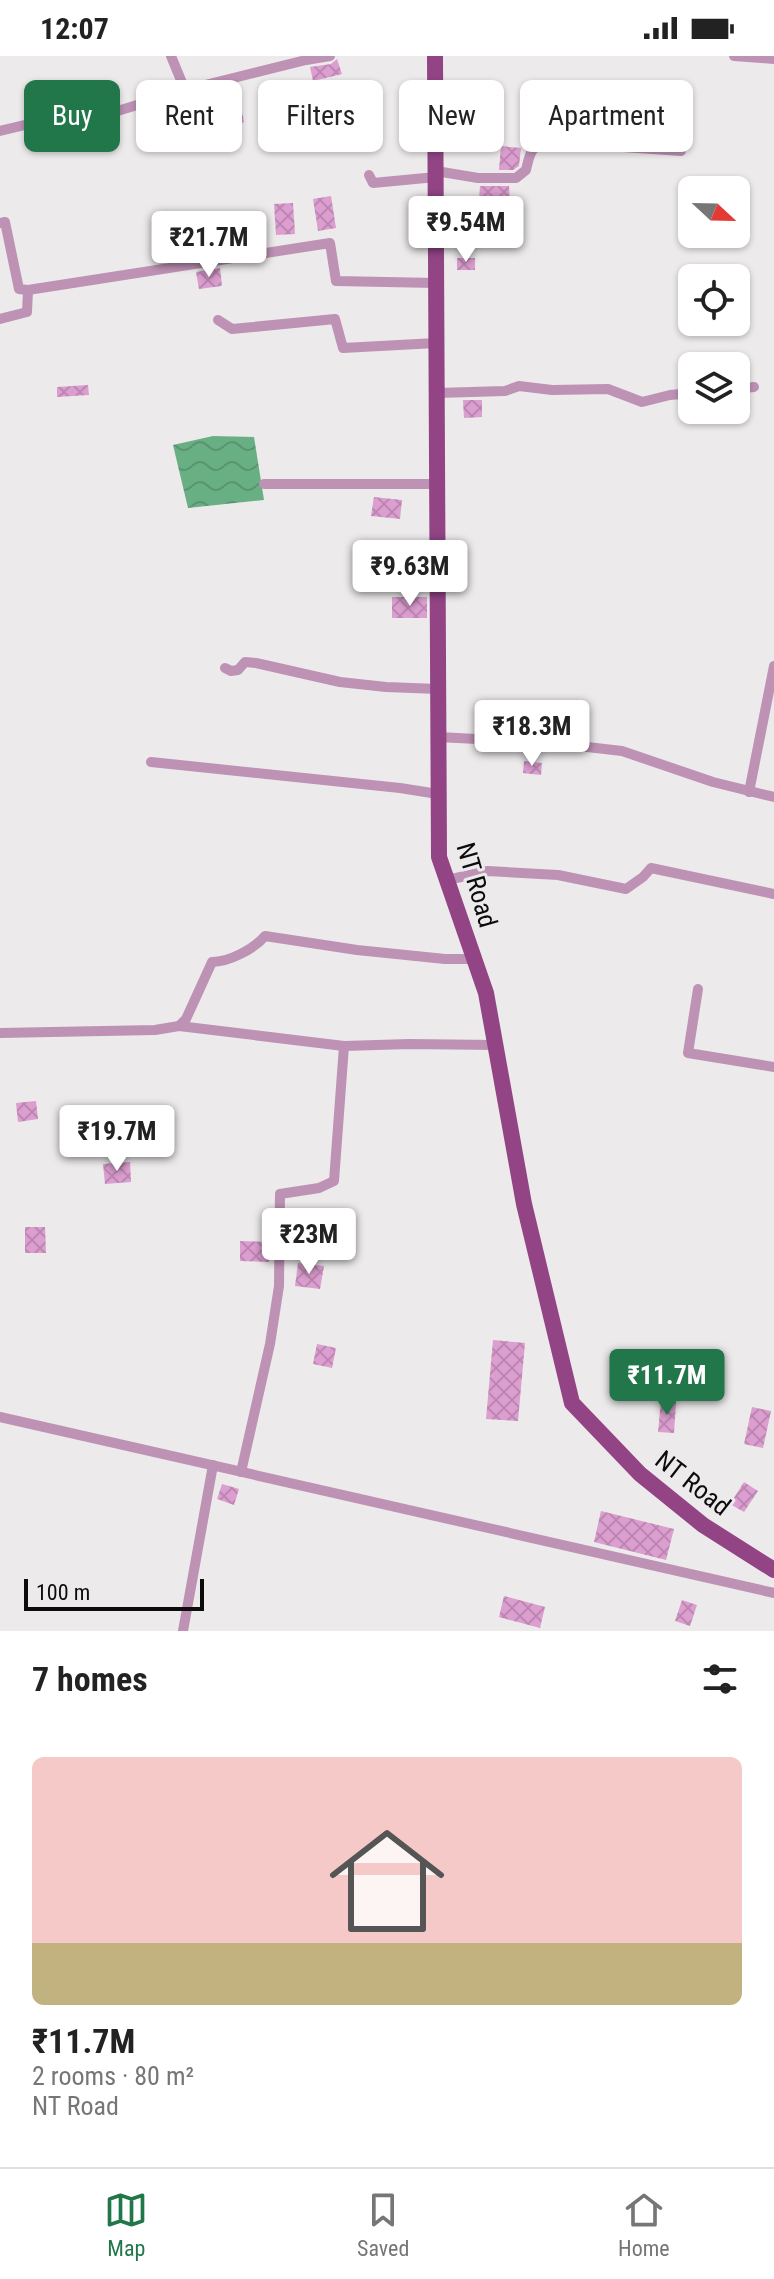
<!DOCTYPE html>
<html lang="en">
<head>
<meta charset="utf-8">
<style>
	body { margin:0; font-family:"Roboto Condensed",sans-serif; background:#f6f6f6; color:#222; height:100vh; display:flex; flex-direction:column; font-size:30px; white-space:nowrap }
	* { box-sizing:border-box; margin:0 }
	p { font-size:26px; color:#767676 }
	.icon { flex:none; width:44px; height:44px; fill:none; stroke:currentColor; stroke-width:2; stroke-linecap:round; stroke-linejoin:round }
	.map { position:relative; height:1575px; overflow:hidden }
	.side { display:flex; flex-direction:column; background:#fff; flex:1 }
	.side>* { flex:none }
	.guide { position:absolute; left:24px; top:24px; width:726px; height:72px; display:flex; gap:16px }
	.needle { width:52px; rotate:112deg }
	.controls { position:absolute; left:678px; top:120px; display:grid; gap:16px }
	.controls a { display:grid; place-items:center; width:72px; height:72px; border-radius:12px; background:#fff; box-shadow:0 2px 6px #0004; font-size:40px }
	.scale { position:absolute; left:24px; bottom:20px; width:180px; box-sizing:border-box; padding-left:8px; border:4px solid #0d0c0d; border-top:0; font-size:22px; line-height:28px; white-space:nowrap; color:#0d0c0d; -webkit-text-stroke:6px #edeaec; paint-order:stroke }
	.price { position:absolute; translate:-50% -68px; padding:0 18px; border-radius:8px; background:#fff; color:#222; font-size:26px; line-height:52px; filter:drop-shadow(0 2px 4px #0008) }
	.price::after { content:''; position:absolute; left:50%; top:48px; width:24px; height:18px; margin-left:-12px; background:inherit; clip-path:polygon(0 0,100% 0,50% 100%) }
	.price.on { background:#22774a; color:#fff }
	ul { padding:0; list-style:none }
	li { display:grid; align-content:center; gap:16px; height:424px; padding:0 32px }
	li span { display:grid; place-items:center; height:248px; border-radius:12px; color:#555 }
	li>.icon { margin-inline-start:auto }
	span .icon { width:144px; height:144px; fill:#fffc; stroke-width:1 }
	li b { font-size:34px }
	h2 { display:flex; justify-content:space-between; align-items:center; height:96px; padding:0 32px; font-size:34px }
	.tag { padding:0 28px; border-radius:12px; background:#fff; box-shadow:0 2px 6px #0004; font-size:28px; line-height:72px }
	.tag.on { background:#22774a; color:#fff }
	.status { display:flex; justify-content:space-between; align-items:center; height:56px; padding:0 40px; background:#fff; direction:ltr }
	.status svg { height:22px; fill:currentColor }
	.dock { display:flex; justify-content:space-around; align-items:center; height:112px; border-top:2px solid #e0e0e0; background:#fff; font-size:22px; color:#767676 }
	.dock a { display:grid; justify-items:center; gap:4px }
	.dock .on { color:#22774a }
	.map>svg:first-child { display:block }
</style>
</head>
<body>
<div class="status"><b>12:07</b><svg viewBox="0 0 49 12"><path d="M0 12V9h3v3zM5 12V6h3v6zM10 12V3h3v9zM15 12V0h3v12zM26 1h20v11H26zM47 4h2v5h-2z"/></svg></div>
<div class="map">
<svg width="774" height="1575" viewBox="0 0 774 1575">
	<defs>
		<pattern id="water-waves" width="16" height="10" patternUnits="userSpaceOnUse" patternTransform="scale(2)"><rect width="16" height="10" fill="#68af83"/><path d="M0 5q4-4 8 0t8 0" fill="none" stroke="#599570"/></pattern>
		<pattern id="building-cross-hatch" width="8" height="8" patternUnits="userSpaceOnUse" patternTransform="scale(2)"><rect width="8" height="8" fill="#dc9ed0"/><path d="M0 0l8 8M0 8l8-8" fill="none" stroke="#bc87b1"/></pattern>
	</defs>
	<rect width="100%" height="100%" fill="#edeaec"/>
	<path fill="url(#water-waves)" d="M213 380 254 381 264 444 188 452 173 389Z"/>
	<g fill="url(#building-cross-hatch)">
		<path d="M337 3 342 18 313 25 310 11 331 8Z"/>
		<path d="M238 37 244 66 209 74 210 79 167 88 161 60 222 50 220 41Z"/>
		<path d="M501 90 521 92 519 110 513 114H499Z"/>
		<path d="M480 130H509L511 161H484L485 143H479Z"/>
		<path d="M331 140 336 172 318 175 313 143Z"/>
		<path d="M293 147 295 178 276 179 274 148Z"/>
		<path d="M194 166 200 199 181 202 175 170Z"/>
		<rect x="457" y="202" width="18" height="12"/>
		<path d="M220 212 222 230 199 233 196 216Z"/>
		<path d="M88 329 89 339 57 341V331Z"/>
		<path d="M463 344H482V361L464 362Z"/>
		<path d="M374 441 402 444 400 463 371 460Z"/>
		<rect x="392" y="541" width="35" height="21"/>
		<path d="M524 705 542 707 541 719 523 717Z"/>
		<path d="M36 1045 38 1063 18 1066 16 1047Z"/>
		<path d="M130 1106 131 1126 105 1128 103 1108Z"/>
		<path d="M25 1171H45L46 1197H25Z"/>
		<path d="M240 1185 271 1186 269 1206 240 1205Z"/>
		<path d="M298 1207 324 1210 320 1233 295 1230Z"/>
		<path d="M493 1284 525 1287 518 1365 486 1363Z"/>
		<path d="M317 1288 336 1292 332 1312 313 1308Z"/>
		<path d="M661 1344 676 1346 674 1377 658 1376Z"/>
		<path d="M752 1351 771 1355 763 1392 744 1388Z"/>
		<path d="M744 1426 758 1435 744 1456 730 1448Z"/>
		<path d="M222 1428 239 1433 234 1449 217 1443Z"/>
		<path d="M601 1455 674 1473 666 1504 594 1486Z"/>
		<path d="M504 1540 545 1551 540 1572 499 1561Z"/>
		<path d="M682 1544 697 1549 690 1570 675 1565Z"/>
	</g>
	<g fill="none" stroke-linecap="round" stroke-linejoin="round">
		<g stroke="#be92b5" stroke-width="10">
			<path d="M171 0 185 34 306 4 330 0"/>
			<path d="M734 0 774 3"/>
			<path d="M0 75 71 58 88 62 108 58 185 34"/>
			<path d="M436 115 478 122H516L526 114C530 97 530 90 549 86L681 95"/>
			<path d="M369 119 373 127 436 121"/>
			<path d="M0 167 5 166 19 233 28 234 330 187 336 225 436 227"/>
			<path d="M0 263 27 256 28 234"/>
			<path d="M218 264 232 273 335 263 343 292 436 287"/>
			<path d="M736 333 754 331"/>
			<path d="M437 337 505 335 519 330 552 334 608 333 642 346 670 339 692 337"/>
			<path d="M264 428H437"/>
			<path d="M225 612 231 615 238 614 245 606 256 607 340 626 386 631 438 633"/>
			<path d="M438 681 552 687 622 695 713 726 774 741"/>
			<path d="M151 706 400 732 438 738"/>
			<path d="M749 736 774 610"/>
			<path d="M447 824 488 815 558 819 626 833 643 821 651 812 774 838"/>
			<path d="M698 933 688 997 774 1011"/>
			<path d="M179 970 344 990"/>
			<path d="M0 977 155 974 179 970 186 963 212 906C229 906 254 893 265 880L357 894 445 903H474"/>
			<path d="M0 1361 774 1537"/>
			<path d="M241 1416 270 1288 279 1230 280 1138 319 1132 334 1125 344 990 409 988 495 989"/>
			<path d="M183 1575 213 1409"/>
		</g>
		<path stroke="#924485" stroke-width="16" d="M435 0 439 801 486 937 524 1148 572 1347 640 1418 703 1469 774 1514"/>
	</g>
	<g text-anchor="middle" stroke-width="6" stroke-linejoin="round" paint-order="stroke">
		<g font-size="26" fill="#0d0c0d" stroke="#edeaec">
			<text transform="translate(477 829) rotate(74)" y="9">NT Road</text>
			<text transform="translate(693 1427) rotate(38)" y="9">NT Road</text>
		</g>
	</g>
</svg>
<div class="controls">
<a><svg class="needle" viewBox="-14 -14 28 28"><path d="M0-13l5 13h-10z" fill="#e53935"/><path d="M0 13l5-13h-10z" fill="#767676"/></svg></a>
<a><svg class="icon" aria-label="locate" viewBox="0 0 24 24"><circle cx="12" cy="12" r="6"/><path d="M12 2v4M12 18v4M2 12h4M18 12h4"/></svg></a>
<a><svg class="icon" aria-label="layers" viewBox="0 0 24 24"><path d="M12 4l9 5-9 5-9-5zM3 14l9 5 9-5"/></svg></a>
</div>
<div class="scale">100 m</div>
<b class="price" style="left:466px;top:208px">₹9.54M</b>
<b class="price" style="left:209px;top:223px">₹21.7M</b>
<b class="price" style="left:410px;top:552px">₹9.63M</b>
<b class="price" style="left:532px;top:712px">₹18.3M</b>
<b class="price" style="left:117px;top:1117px">₹19.7M</b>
<b class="price" style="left:309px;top:1220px">₹23M</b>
<b class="price on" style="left:667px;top:1361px">₹11.7M</b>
<div class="guide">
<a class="tag on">Buy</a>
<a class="tag">Rent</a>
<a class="tag">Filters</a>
<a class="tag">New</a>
<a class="tag">Apartment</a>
</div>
</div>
<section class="side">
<h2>7 homes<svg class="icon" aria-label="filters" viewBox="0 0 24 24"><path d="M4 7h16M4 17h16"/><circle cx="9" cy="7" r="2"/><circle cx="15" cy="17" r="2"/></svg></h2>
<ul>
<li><span style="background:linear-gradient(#f6c9c9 75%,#c2b280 0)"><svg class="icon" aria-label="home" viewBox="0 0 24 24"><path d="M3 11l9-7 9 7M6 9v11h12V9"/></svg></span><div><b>₹11.7M</b><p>2 rooms · 80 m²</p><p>NT Road</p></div></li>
</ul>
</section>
<nav class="dock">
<a class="on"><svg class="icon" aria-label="map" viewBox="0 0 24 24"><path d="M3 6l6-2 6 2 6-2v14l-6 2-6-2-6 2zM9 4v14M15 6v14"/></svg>Map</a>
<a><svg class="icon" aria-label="saved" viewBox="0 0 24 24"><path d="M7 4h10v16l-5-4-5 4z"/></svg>Saved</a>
<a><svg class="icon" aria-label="home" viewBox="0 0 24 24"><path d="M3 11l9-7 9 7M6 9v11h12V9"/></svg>Home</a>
</nav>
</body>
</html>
